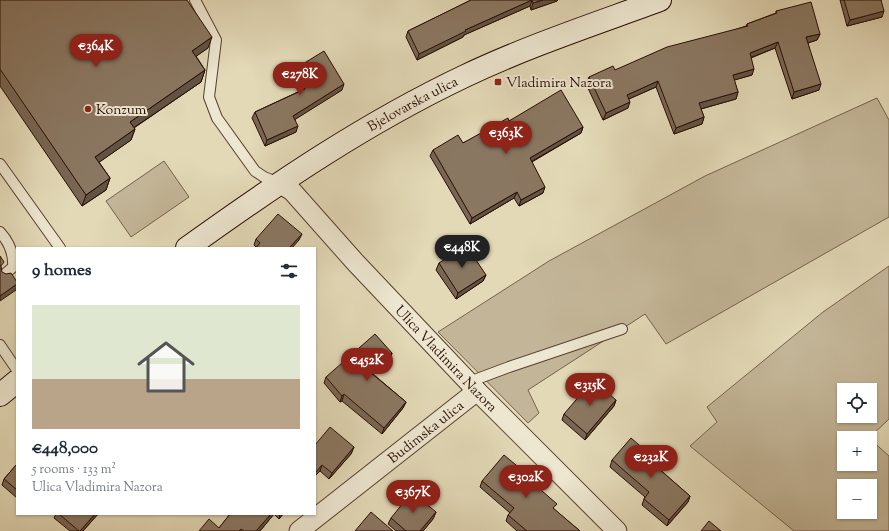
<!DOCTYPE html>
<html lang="en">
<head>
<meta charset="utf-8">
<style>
	body { margin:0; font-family:"Sorts Mill Goudy",serif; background:#f6f6f7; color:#1f2937; height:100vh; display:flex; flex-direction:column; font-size:15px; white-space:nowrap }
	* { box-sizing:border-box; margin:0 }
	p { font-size:13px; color:#747a83 }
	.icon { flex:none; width:22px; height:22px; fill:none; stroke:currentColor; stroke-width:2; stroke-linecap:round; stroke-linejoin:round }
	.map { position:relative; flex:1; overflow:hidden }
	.details { position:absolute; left:16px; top:247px; width:300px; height:268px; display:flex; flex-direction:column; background:#fff; border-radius:0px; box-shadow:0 1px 3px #0004 }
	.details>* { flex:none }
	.controls { position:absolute; left:837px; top:383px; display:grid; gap:8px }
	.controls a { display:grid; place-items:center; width:40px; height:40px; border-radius:0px; background:#fff; box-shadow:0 1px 3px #0004; font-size:20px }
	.price { position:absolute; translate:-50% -34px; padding:0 9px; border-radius:14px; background:#8f2418; color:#fff; font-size:13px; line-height:26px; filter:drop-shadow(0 1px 2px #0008) }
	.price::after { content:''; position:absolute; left:50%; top:24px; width:12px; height:9px; margin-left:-6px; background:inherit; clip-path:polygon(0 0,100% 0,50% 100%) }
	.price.selected { background:#222; color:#fff }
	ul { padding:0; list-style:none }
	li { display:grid; align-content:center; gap:8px; height:212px; padding:0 16px }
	li span { display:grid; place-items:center; height:124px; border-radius:0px; color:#555 }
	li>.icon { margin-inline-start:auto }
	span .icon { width:72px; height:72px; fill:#fffc; stroke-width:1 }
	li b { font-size:17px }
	h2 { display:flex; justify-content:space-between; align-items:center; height:48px; padding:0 16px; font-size:17px }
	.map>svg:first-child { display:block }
</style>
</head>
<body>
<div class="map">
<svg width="889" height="531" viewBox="0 0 889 531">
	<rect width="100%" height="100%" fill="#e3d9b7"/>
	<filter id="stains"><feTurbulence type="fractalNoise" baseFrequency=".005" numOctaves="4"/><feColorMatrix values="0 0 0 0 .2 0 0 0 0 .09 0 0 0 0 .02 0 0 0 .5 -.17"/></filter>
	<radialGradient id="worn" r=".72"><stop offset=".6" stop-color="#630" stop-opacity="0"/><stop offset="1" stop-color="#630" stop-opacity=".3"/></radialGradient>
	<g fill="#c3b698" stroke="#76614e" fill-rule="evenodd">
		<path d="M877 98 889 120V217L666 344 645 314 528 390 539 413 528 423 438 332 549 261 705 176Z"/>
		<path d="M164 161 189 197 131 237 106 201Z"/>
		<path d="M889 266V419L869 438H844V464H870V439L889 456V531H794L690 446 717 422 707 407 823 312ZM844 390H870V416H844ZM844 486H870V512H844Z"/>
	</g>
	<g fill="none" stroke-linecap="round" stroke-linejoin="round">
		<g stroke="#583f30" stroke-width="12">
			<g id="service">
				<path d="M195 0 216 40 209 97 217 118 255 171 264 177 279 183"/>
				<path d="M0 164 60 248"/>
				<path d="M0 232C9 242 14 253 13 267L5 274"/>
				<path d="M0 345 17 370"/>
				<path d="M469 382 509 367 622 329"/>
			</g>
		</g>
		<g stroke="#583f30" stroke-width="21">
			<g id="minor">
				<path id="s1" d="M279 183 292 191 355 262 477 391 617 531"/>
				<path id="s2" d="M299 531 477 391"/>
			</g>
		</g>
		<g stroke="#290c03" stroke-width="24">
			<g id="secondary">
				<path id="s3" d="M187 248C276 184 366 123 465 76 528 46 595 24 660 0"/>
				<path d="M0 395 17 381"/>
			</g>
		</g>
		<use href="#service" stroke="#ede6d0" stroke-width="10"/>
		<use href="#minor" stroke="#ede6d0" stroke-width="19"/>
		<use href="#secondary" stroke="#ede6d0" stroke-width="22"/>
	</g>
	<g fill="#776653" stroke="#290c03">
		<path d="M0 0 208 48 196 56 205 70 201 82 134 128 135 129 131 140 99 162 110 178 106 190 82 206 0 86Z"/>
		<path d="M471 0H558L557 1 531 10 530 6 464 35 463 37 417 60 406 37 408 31Z"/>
		<path d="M840 0H881L882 17 847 26Z"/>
		<path d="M776 11 820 34 817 40 808 43 819 90 792 99 775 48 751 58 752 75 734 80 738 92 736 99 701 109 704 117 702 124 674 134 656 87 629 99 628 108 603 120 586 84 589 77 615 70 746 26 747 24 776 13Z"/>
		<path d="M293 70 342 90 295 119 296 132 265 146 252 118 255 112 300 91 291 77Z"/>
		<path d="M509 121 583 127 581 133 532 162 543 193 519 206 514 198 470 224 430 156 433 150 463 143Z"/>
		<path d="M256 239 299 240 256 247 254 245Z"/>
		<path d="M439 263 486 275 483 281 456 299 436 270Z"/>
		<path d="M392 353 390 360 373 374 406 402 403 408 382 434 342 401 340 402 324 383 326 377Z"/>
		<path d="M616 400 614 406 585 440 562 420 564 414Z"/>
		<path d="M315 445 354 447 351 454 329 479 320 471Z"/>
		<path d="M653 457 651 462 690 496 688 502 667 526 642 505 644 499 645 497 610 467 612 460Z"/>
		<path d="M17 464V498L2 485 4 479Z"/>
		<path d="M527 478 555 510 580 531H517L506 521 508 515 510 513 480 487 482 481Z"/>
		<path d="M436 512 433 519 423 531H396L388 524 391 518Z"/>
		<path d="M56 514H98L83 531H70L54 518Z"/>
		<path d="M230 514H283L279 519 274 514 260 531H199L219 528Z"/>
	</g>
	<g fill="#615344" stroke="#290c03">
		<path d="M532 0 530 6 464 35 463 37 417 60 419 54 465 30Z"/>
		<path d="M543 0H558L557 1 531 10 533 3Z"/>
		<path d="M884 11 882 17 847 26 850 20Z"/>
		<path d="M820 34 817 40 804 44 806 37Z"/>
		<path d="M212 37 208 48 188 62 192 51Z"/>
		<path d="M778 42 775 48 747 59 750 53Z"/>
		<path d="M754 69 752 75 731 81 733 75Z"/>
		<path d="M205 70 201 82 126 133 130 122Z"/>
		<path d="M658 81 656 87 624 101 627 95Z"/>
		<path d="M344 84 342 90 291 122 293 116Z"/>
		<path d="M821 84 819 90 792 99 794 92Z"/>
		<path d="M738 92 736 99 697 110 699 103Z"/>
		<path d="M630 102 628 108 603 120 606 113Z"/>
		<path d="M704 117 702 124 674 134 676 128Z"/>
		<path d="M298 126 296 132 265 146 267 140Z"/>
		<path d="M583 127 581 133 527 164 530 158Z"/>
		<path d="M135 129 131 140 91 168 95 157Z"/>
		<path d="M110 178 106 190 82 206 86 195Z"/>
		<path d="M545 187 543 193 519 206 521 200Z"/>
		<path d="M517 192 514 198 470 224 472 218Z"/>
		<path d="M302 234 299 240 292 248H289Z"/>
		<path d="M486 275 483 281 456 299 458 293Z"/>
		<path d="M17 284 16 290 0 301V296Z"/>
		<path d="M392 353 390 360 368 378 370 372Z"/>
		<path d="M344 394 342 401 340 402 342 396Z"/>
		<path d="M616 400 614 406 585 440 587 434Z"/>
		<path d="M406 402 403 408 382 434 384 428Z"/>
		<path d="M354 447 351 454 329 479 332 473Z"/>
		<path d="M322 465 320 471 315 476V473Z"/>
		<path d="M690 496 688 502 667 526 669 520Z"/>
		<path d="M436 512 433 519 423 531H420Z"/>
		<path d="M95 514H98L83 531H80Z"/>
		<path d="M271 514H274L260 531H256Z"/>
		<path d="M280 514H283L279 519Z"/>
	</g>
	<g fill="#8a7761" stroke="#290c03">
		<path d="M0 0H187L212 37 192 51 205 70 130 122 135 129 95 157 110 178 86 195 0 69Z"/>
		<path d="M471 0H543L533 3 532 0 465 30 466 31 419 54 408 31Z"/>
		<path d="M844 0H881L884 11 850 20Z"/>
		<path d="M811 2 820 34 806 37 821 84 794 92 778 42 750 53 754 69 733 75 738 92 699 103 704 117 676 128 658 81 627 95 630 102 606 113 589 77 613 66 615 70 667 47 748 26 747 24 777 13 776 11Z"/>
		<path d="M324 51 344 84 293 116 298 126 267 140 255 112 305 89 293 70Z"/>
		<path d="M561 90 583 127 530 158 545 187 521 200 517 192 472 218 433 150 458 135 463 143 508 118 509 121Z"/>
		<path d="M278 214 302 234 289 248H256L260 243 256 239Z"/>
		<path d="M466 245 486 275 458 293 439 263Z"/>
		<path d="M0 256 4 262 1 266 2 272 6 274 11 273 17 282V284L0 296Z"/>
		<path d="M375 334 392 353 370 372 406 402 384 428 344 394 342 396 326 377Z"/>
		<path d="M593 380 616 400 587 434 564 414Z"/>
		<path d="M330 427 354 447 332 473 322 465 315 473V445Z"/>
		<path d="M631 438 653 457 650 461 690 496 669 520 644 499 649 492 612 460Z"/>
		<path d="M504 455 528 475 526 477 557 504 553 508 580 531H527L508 515 514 508 482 481Z"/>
		<path d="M17 464V490L4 479Z"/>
		<path d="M412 492 436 512 420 531H406L391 518Z"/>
		<path d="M371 512 393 531H355Z"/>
		<path d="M59 514H95L80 531H79Z"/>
		<path d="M230 514H271L256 531H244L241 529 239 531H199L209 519 219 528Z"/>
		<path d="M709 521 721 531H701Z"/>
	</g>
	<g fill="#8f2418" stroke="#ede6d0" stroke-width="1.5">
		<rect x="494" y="78" width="8" height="8" rx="2"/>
		<circle cx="88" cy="109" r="4"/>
	</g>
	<g text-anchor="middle" stroke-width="4" stroke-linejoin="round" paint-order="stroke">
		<g font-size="14" fill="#290c03" stroke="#ede6d0" text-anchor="start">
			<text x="506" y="87">Vladimira Nazora</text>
			<text x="96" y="114">Konzum</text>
		</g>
		<g font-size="14" fill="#290c03" stroke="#ede6d0">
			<text dy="5" stroke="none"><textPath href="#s3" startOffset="268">Bjelovarska ulica</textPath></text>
			<text dy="5" stroke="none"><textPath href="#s1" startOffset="243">Ulica Vladimira Nazora</textPath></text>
			<text dy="5" stroke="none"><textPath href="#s2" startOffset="161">Budimska ulica</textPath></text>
		</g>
	</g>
	<rect width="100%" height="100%" filter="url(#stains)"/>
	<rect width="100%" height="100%" fill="url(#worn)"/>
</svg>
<div class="controls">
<a><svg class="icon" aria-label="locate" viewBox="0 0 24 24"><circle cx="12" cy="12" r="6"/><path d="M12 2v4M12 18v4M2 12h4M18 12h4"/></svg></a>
<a>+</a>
<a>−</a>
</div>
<b class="price" style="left:96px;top:68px">€364K</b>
<b class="price" style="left:300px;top:96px">€278K</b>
<b class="price" style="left:506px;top:155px">€363K</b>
<b class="price selected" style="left:462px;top:269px">€448K</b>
<b class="price" style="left:367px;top:382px">€452K</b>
<b class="price" style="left:590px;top:407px">€315K</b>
<b class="price" style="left:651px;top:479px">€232K</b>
<b class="price" style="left:526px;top:499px">€302K</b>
<b class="price" style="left:413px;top:514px">€367K</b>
<section class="details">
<h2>9 homes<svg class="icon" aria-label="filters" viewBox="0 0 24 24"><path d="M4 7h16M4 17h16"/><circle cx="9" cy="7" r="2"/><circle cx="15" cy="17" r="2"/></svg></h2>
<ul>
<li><span style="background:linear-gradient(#dfe7d0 60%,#b9a48a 0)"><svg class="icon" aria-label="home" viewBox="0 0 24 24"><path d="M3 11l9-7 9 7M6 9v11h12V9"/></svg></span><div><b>€448,000</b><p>5 rooms · 133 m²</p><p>Ulica Vladimira Nazora</p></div></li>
</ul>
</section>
</div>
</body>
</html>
